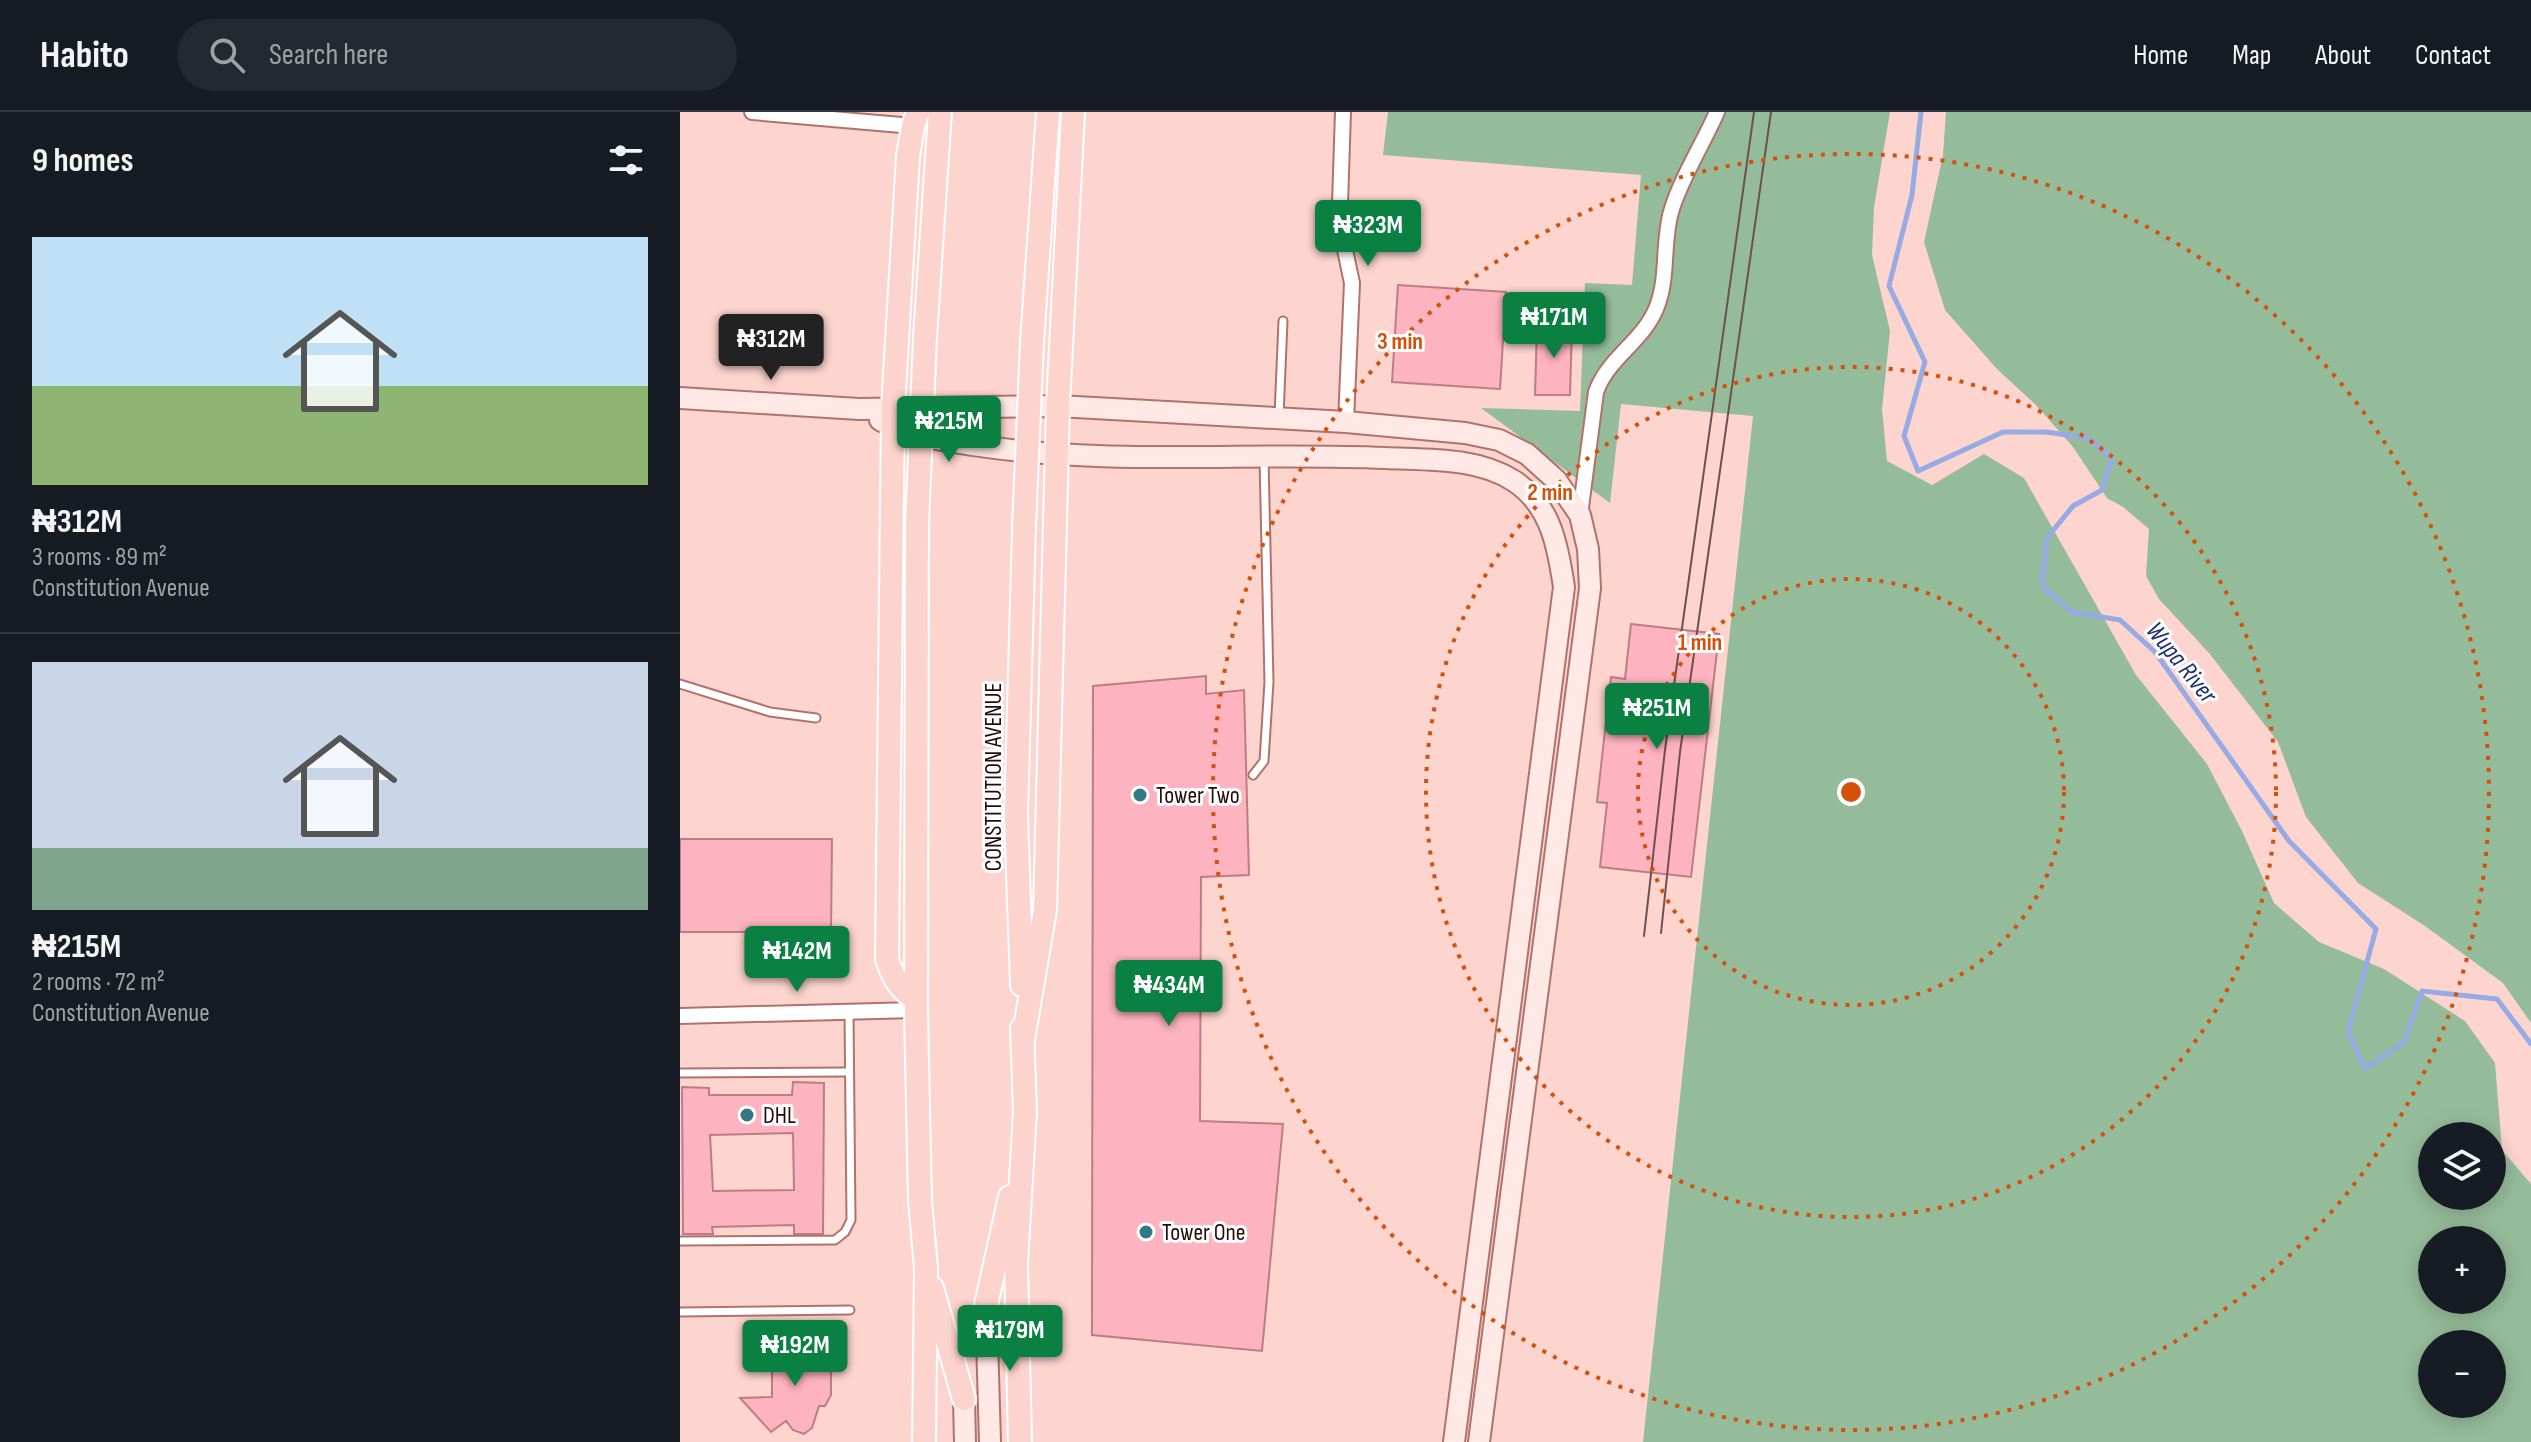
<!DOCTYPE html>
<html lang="en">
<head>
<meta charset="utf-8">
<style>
	body { margin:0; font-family:"Sofia Sans Condensed",sans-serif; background:#242831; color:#f1f3f6; height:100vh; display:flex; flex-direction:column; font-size:30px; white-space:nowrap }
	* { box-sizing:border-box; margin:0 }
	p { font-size:26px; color:#9ea1a6 }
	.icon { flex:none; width:44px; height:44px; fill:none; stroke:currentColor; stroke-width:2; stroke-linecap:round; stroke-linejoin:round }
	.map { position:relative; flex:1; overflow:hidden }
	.details { display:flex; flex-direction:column; background:#171b24; width:680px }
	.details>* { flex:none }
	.fabs { position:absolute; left:1738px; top:1010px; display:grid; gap:16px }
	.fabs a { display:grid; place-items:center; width:88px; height:88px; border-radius:50%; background:#171b24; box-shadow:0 4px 20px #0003; font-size:40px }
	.price { position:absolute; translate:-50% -68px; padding:0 18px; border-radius:8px; background:#0b8043; color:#fff; font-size:26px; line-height:52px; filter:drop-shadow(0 2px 4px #0008) }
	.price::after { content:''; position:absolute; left:50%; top:48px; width:24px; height:18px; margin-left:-12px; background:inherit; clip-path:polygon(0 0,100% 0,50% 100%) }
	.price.active { background:#222; color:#fff }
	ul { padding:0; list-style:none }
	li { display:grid; align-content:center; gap:16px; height:424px; padding:0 32px }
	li+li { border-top:2px solid #363941 }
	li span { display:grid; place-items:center; height:248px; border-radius:0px; color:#555 }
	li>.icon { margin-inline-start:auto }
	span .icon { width:144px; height:144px; fill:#fffc; stroke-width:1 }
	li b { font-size:34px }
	h2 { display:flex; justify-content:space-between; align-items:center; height:96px; padding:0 32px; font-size:34px }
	header { display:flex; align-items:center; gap:48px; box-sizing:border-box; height:112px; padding:0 40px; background:#171b24; border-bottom:2px solid #363941 }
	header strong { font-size:38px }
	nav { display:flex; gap:44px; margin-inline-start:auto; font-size:28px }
	.search { width:560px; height:72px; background:#242831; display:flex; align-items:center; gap:20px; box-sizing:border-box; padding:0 28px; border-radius:44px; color:#9ea1a6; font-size:30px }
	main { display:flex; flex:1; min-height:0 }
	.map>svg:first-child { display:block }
</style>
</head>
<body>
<header>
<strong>Habito</strong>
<div class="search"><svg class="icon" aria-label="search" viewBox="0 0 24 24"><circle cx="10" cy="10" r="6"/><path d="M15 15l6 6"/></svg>Search here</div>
<nav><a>Home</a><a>Map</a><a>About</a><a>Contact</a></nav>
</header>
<main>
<section class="details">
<h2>9 homes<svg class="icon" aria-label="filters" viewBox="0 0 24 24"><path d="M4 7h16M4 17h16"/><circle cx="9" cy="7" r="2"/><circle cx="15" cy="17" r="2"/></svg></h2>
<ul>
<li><span style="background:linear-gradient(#bfe0f5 60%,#8fb573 0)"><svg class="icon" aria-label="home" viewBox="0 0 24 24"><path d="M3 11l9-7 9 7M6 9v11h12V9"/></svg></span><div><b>₦312M</b><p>3 rooms · 89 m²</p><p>Constitution Avenue</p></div></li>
<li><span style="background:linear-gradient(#c9d6e8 75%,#7fa58c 0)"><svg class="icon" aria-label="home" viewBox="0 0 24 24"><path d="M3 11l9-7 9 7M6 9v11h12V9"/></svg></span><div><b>₦215M</b><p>2 rooms · 72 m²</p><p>Constitution Avenue</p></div></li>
</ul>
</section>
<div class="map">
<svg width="1851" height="1330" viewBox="0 0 1851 1330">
	<rect width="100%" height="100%" fill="#fdd4ce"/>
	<g fill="#95bc9a" fill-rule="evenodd">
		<path d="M708 0H1210L1194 95 1192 143 1210 219 1202 297 1207 349 1252 373 1304 342 1344 366 1456 563 1527 652 1562 719 1594 791 1639 830 1704 857 1785 909 1815 951 1822 1038 1851 1072V1330H963L1073 304 941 292 930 391 801 296 900 299 905 171 952 173 961 63 703 43ZM1752 1024H1812V1084H1752ZM1752 1128H1812V1188H1752ZM1752 1232H1812V1292H1752Z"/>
		<path d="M1266 0H1851V911L1823 871 1745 814 1678 771 1626 705 1598 630 1529 541 1479 487 1466 464 1469 417 1443 395 1427 386 1393 335 1357 294 1317 257 1265 198 1244 130 1263 43Z"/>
	</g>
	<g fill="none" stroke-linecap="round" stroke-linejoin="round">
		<path stroke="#96abe4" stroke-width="5" d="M1241 0 1232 83 1209 174 1245 250 1224 324 1238 359 1323 320H1366L1408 326 1432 347 1422 378 1393 394 1367 426 1362 474 1392 500 1440 508 1475 540 1609 729 1696 817 1668 919 1685 957 1724 930 1742 879 1817 887 1851 932"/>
	</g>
	<g fill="#feb4c0" stroke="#bc7d87" stroke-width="2" fill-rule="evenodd">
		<path d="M718 173 826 180 820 277 712 270Z"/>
		<path d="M857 214H892L890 283H855Z"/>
		<path d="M951 512 1039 522 1011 765 920 755 927 691 917 690 931 565 945 567Z"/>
		<path d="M526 564V582L564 578 569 763 521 765 520 1009 603 1012 582 1239 412 1223 413 574Z"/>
		<path d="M0 727H152L151 820H0Z"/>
		<path d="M113 970 144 971 143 1122H114V1113L32 1115 33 1122H3L2 975 29 976V983H112ZM113 1021 114 1078 33 1079 30 1023Z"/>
		<path d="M151 1235V1283L145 1294H139L132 1316 124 1322 113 1318 106 1309 91 1320 60 1286 92 1285V1236Z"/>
	</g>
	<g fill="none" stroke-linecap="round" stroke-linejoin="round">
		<g stroke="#b0736a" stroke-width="11">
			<g id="lane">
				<path d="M599 304 603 209"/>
				<path d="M0 572 90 600 136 606"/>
				<path d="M573 663 584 649 589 570 584 346"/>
				<path d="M0 961 168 960"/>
				<path d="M0 1129 155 1128 165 1120 171 1108 169 900"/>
				<path d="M0 1200 170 1198"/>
			</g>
		</g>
		<g stroke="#b0736a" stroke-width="18">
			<g id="street">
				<path d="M72 0 233 14"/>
				<path d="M663 0 660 92 664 133 672 171 666 310"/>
				<path d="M900 403 916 280C928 246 962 230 976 197 989 166 982 132 991 100 999 70 1024 30 1037 0"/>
				<path d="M0 904 236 898"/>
			</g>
		</g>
		<g stroke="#b0736a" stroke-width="24">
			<g id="secondary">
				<path d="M0 286 179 297 378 294 666 310 785 321 819 328 847 342 876 368 900 403 908 437 910 476 799 1330"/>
				<path d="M200 308C229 324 261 328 293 333 429 354 568 340 705 346 747 348 797 345 834 369 871 393 878 435 884 475L774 1330"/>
				<path d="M306 1193 310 1330"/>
				<path d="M284 1287 285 1330"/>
			</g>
		</g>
		<g stroke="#fff" stroke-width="26">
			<g id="primary">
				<path d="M245 226 260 0"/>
				<path d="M352 230 368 0"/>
				<path d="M237 413 236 898 240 1089 246 1156 244 1330"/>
				<path d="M342 873 336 705 344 415"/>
				<path d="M236 888C220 877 213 866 207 847L213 296 228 44 233 14 238 0"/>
				<path d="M343 928 365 798 378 294 393 0"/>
				<path d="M252 1176 284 1287"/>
				<path d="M306 1193 330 1085"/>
				<path d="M340 1330 336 1151 345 1000 342 916"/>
			</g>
		</g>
		<use href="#lane" stroke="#fff" stroke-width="7"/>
		<use href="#street" stroke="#fff" stroke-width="14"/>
		<use href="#secondary" stroke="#fee9e6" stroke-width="20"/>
		<use href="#primary" stroke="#fdd4cd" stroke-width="22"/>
		<g stroke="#6d514d" stroke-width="2">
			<path d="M981 821 1000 640 1091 0"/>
			<path d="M964 824 985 638 1074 0"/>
		</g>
		<g stroke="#fff" stroke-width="26" stroke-linecap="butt">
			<g id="primary-bridge">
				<path d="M237 413 245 226"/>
				<path d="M344 415 352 230"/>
			</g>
		</g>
		<use href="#primary-bridge" stroke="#fdd4cd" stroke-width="22"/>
	</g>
	<g fill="none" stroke="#d4510c" stroke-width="4" stroke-dasharray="4 8">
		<circle cx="1171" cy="680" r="213"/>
		<circle cx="1171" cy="680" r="425"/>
		<circle cx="1171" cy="680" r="638"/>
	</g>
	<g fill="#327984" stroke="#fff" stroke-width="3">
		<circle cx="460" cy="683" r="8"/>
		<circle cx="67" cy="1003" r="8"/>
		<circle cx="466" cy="1120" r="8"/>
	</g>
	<g text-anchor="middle" stroke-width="6" stroke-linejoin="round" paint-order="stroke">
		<g font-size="24" fill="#230d0a" stroke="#fff">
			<text transform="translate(313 665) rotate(-90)" y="8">CONSTITUTION AVENUE</text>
		</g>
		<g font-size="24" fill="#230d0a" stroke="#fff" text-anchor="start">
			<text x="476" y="691">Tower Two</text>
			<text x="83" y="1011">DHL</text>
			<text x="482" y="1128">Tower One</text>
		</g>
		<g font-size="26" font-style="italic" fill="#1f3072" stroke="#fff">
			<text transform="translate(1502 550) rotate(51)" y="9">Wupa River</text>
		</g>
	</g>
	<circle cx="1171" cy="680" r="12" fill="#d4510c" stroke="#fff" stroke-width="4"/>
	<g font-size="24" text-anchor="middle" font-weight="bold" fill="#d4510c" stroke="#fff" stroke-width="6" stroke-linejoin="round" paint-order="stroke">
		<text x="720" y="237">3 min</text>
		<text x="870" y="388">2 min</text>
		<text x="1020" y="538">1 min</text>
	</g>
</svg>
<div class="fabs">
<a><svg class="icon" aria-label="layers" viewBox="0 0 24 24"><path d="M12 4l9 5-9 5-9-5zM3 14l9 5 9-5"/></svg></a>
<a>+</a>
<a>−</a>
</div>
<b class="price" style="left:688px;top:156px">₦323M</b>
<b class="price" style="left:874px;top:248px">₦171M</b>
<b class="price active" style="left:91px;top:270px">₦312M</b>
<b class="price" style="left:269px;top:352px">₦215M</b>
<b class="price" style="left:977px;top:639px">₦251M</b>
<b class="price" style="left:117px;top:882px">₦142M</b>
<b class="price" style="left:489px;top:916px">₦434M</b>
<b class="price" style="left:330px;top:1261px">₦179M</b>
<b class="price" style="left:115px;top:1276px">₦192M</b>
</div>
</main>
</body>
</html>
